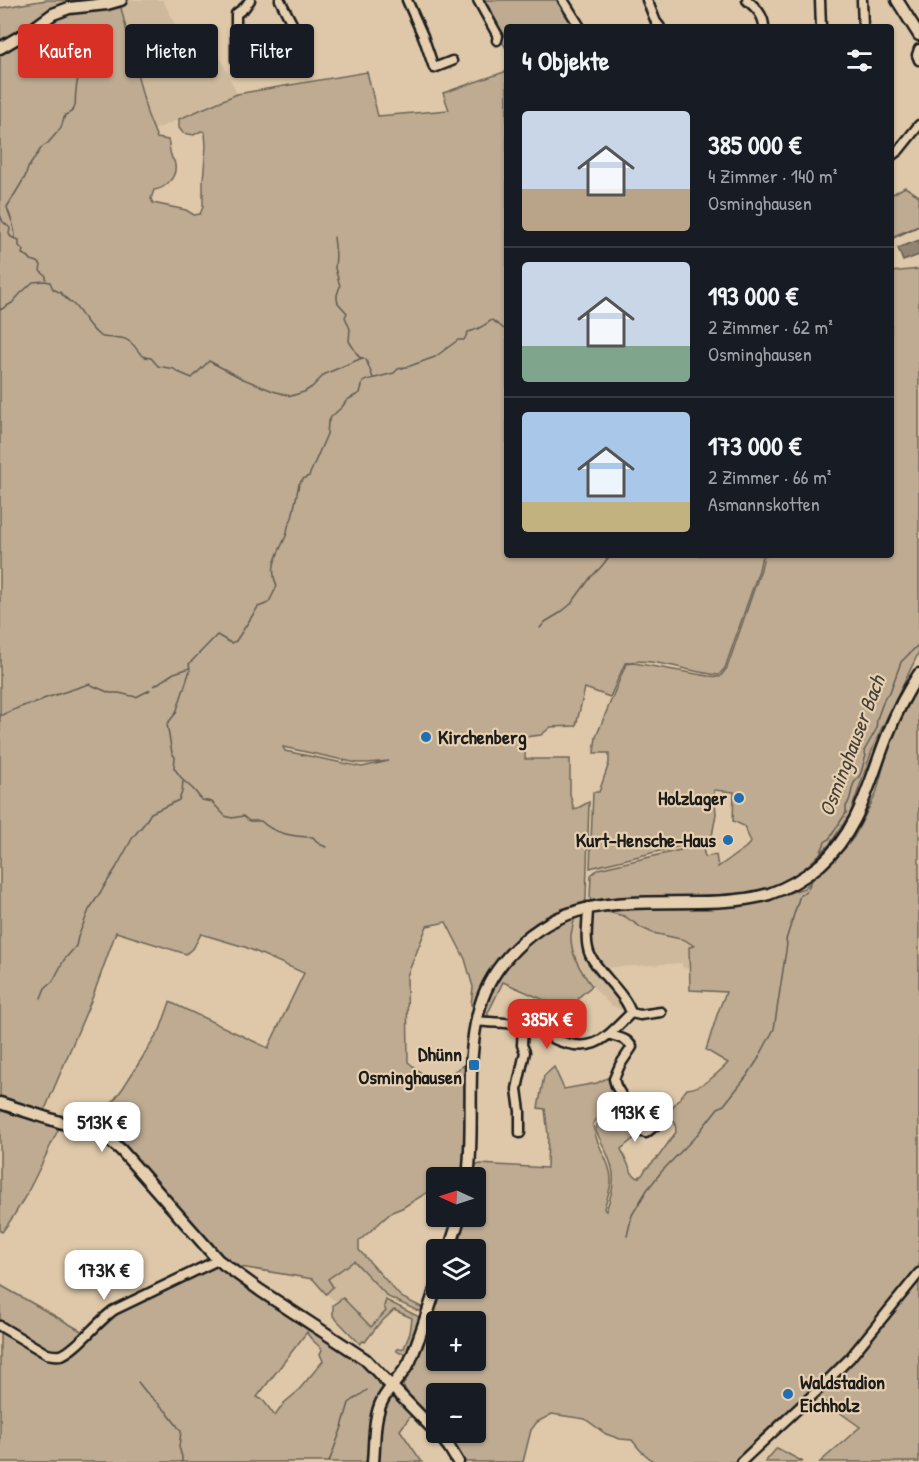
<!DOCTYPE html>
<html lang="de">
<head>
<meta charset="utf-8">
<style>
	body { margin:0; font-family:"Patrick Hand",sans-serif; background:#242831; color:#f1f3f6; height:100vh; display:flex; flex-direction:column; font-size:22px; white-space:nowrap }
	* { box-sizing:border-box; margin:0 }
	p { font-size:20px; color:#9ea1a6 }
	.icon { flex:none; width:33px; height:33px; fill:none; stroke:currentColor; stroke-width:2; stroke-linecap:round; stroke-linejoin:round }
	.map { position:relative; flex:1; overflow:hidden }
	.details { position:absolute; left:504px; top:24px; width:390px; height:534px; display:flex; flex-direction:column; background:#171b24; border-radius:6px; box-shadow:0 2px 4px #0004 }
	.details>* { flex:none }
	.top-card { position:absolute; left:18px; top:24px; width:396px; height:54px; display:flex; gap:12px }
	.needle { width:39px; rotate:273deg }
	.tools { position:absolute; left:426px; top:1167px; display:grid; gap:12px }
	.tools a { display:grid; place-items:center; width:60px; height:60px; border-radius:6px; background:#171b24; box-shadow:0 2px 4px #0004; font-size:30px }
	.price { position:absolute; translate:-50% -51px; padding:0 14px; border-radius:12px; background:#fff; color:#222; font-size:20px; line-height:39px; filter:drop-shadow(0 2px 3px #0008) }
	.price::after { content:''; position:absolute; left:50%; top:36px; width:18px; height:14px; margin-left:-9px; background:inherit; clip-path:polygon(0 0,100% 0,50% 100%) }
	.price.active { background:#d93025; color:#fff }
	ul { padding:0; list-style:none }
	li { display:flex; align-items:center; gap:18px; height:150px; padding:0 18px }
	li+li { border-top:2px solid #363941 }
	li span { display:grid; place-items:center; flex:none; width:168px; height:120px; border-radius:6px; color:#555 }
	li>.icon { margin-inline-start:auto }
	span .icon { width:72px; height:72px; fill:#fffc; stroke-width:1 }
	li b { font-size:26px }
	h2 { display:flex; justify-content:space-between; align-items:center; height:72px; padding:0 18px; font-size:26px }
	.pill { padding:0 21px; border-radius:6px; background:#171b24; box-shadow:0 2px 4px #0004; font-size:21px; line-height:54px }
	.pill.active { background:#d93025; color:#fff }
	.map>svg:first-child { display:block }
</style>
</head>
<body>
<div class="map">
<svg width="919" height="1462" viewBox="0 0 919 1462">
	<rect width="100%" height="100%" fill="#dec8a9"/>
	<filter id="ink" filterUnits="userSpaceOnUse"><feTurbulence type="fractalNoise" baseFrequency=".0167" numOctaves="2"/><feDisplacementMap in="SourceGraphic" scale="12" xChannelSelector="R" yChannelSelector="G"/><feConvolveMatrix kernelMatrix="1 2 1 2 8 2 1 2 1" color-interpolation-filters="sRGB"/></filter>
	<g filter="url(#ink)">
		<g fill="#ceb99d">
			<path d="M128 0H163L190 56 216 48 237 94 154 130 147 113 121 8Z"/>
			<path d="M601 911 626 917 642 928 653 933 689 942 695 947 690 958 688 969 682 967V963L602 968 592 951 591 945 594 917 597 912Z"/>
			<path d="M581 915 584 917 585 949 627 1010 626 1015 622 1010 610 1005 595 989 584 974 574 954 571 942 572 929 575 916Z"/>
			<path d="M354 1261 388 1297 384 1306 386 1311 371 1327 343 1298 337 1302 326 1294 333 1287 327 1279Z"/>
		</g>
		<g fill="#beab92" stroke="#6d6457" stroke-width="1.5" fill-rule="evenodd">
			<path d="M46 0H114L116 5 121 8 147 113 157 138 168 140C170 145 169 151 171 155 173 163 174 157 175 165 177 177 165 189 154 190L151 199 153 203 186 210 194 215 200 214 203 207V180L206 147 205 132 201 131 194 135 183 133 179 128V119L237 94 367 72 378 116 449 110 443 93 507 71V555H762L759 570 725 668 719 675C692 673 649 656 625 663L610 697 585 688 576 726 551 727 541 735 525 737V759H570V794L574 810 589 802 586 898 585 903 561 909 560 913C534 927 507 942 492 969 486 981 481 995 476 1008L471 1005 473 987 465 959 446 922 427 926 407 976 408 1062 436 1085 449 1074 468 1063 465 1177H459L458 1174 452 1177 436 1178V1187L402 1208 392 1212 359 1241V1250L401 1297 423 1308 436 1271V1278L426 1308 420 1312 388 1297 354 1261 328 1279 333 1287 326 1294 313 1279 228 1265 95 1130 102 1116 123 1088 160 1030 170 1002 268 1048 304 973 245 947 201 934 194 947 186 954 116 932 93 996 43 1114 0 1100V8ZM283 747 357 763H368L389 761 362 767 285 751Z"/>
			<path d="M479 0H562L577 27H507V50Z"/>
			<path d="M905 187 919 196V226L891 237V195Z"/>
			<path d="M919 269V652L875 742 850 814 830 844 802 871 780 885 752 894 731 896 610 898 591 901 590 897 591 875 598 869 702 845 705 857 716 855 718 867 745 848 751 842 744 826 733 821 734 792 714 790 716 814 712 836 713 838 590 868 593 792H599L609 763V753H594L596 737 626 664 634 663 708 676 720 677 727 668 761 569 764 555H891V272Z"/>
			<path d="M919 684V1267L850 1352 828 1375 737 1462H654L640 1450 632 1440 620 1439 606 1434 585 1419 552 1414 537 1422 531 1430 523 1462H461L440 1433 476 1432V1394H436V1429L415 1402V1400L409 1396 403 1385 415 1363 442 1289 476 1288V1250L456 1249 466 1217 476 1216V1178L473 1177 474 1174H477L478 1171 474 1170 475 1166 480 1164 547 1168 548 1135 545 1109 538 1108 544 1076 554 1067 564 1089 597 1083 613 1075 622 1103 600 1115 593 1124C594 1144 611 1160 611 1180 611 1190 606 1200 604 1209L606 1211C609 1202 613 1191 613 1182 615 1165 603 1146 596 1131 596 1118 609 1109 622 1110L626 1114 639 1134 621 1149 632 1173 638 1178 643 1174 645 1170 659 1156 676 1132 675 1122 665 1116 667 1114 687 1089C703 1088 717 1074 728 1063L706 1050 718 1012 726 992 690 990 689 947 694 946 685 940 653 933 642 928 624 916 603 911 613 910 615 911 630 908 764 901 804 888 846 847 854 837 876 794 890 742ZM436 1322H476V1360H436Z"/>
			<path d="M575 916C574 922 572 929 571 935 570 954 581 972 592 986L579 997 576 1014 503 982 488 1013V1018L484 1016 482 1013 495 980 519 948 559 921V925Z"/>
			<path d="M660 1100 670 1107 659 1120 646 1130 637 1124 646 1111 652 1110Z"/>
			<path d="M0 1105 101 1138 118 1154C99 1139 82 1134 60 1126 43 1160 26 1202 2 1232L0 1231Z"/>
			<path d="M213 1264 222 1267 357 1356 383 1385 379 1401C398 1394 400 1401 413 1413L400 1430 422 1462H0V1328L57 1357 106 1317ZM307 1332C309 1340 318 1343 322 1350L320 1354 323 1361 297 1392 284 1403 275 1416 263 1400 257 1397Z"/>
			<path d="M919 1276V1462H820L860 1427 817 1396Z"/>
			<path d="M0 1285 85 1333 71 1347 53 1354 0 1324Z"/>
			<path d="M343 1298 371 1327 386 1311 384 1306 386 1300 419 1317 420 1320 410 1353H400L397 1351V1349L404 1348 410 1333 412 1318 394 1310 378 1325 365 1342 363 1341 360 1344 333 1316V1305Z"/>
			<path d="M777 1448 803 1462H765Z"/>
		</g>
		<path fill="#918472" stroke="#625a50" stroke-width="1.5" d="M919 240V255L903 261 898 248Z"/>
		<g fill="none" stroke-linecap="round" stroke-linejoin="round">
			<g stroke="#625a50" stroke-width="1.5">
				<path d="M0 215 3 222 10 228 9 234 11 237 19 240V246L23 250 22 254 29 257 31 260 38 262 41 265 40 271 46 276V279"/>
				<path d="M334 237 336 255 335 268 340 286 337 295V299L338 303 347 313 345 317 350 329 349 341 359 357 362 358"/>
				<path d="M15 239C16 227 10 218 7 207L25 177 28 168 42 147 48 143 61 128 65 115C79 110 74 103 76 91 76 86 78 81 78 76"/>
				<path d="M891 239 919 226"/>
				<path d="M0 310 12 303 21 293 33 282 45 281 50 282 53 289 61 293C65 299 70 301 75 306 81 313 94 335 103 337 113 339 121 335 130 342 140 349 137 357 151 358L158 366 174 369 178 372 192 378 209 361 241 378 273 391 291 396 304 392 312 387 325 374 362 358 366 359 373 378"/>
				<path d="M540 628 545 622 560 613 571 604 591 577 601 567 608 558 617 555"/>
				<path d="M154 686 174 673 190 668 189 664 217 635 231 643 236 641 258 607 266 604 269 602 277 586C268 567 278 554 286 536 289 528 286 535 288 527 289 521 293 520 293 513L299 484 303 479 309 476 327 434 328 423 331 417 342 407 347 400 360 393 363 382 367 380 394 373 398 369 410 366 435 357 458 340H464L468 332C477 331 485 325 492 320L507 331"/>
				<path d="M0 716C5 713 23 706 29 704 35 703 38 704 43 699L89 684 110 693H119L136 697 150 690"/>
				<path d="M184 781 193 789 202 800 212 802 225 816 232 818 243 816 249 821H261C274 834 294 837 313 837L319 844 326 847"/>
				<path d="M814 861 820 854 825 842 829 839 846 813V806C852 799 850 791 854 783 856 780 858 778 860 775 863 769 863 762 866 756L864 751 876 730 877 719 885 697 890 692 901 662 919 644"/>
				<path d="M41 998 45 988 53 981 64 960 76 946 78 937 89 910 116 868 133 837 144 824 151 813 179 800 182 792 183 780 174 768 175 757 172 753 167 724 176 713 190 670"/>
				<path d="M627 1236 632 1215 647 1190 662 1171 696 1136 718 1108 724 1105 747 1076 757 1061 774 1029 787 944 786 940 800 895 806 892 810 884"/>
				<path d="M138 1382 146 1392 166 1411 181 1431 179 1447 182 1457V1462"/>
				<path d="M329 1462 342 1427 349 1403 367 1390"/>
			</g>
			<g stroke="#1c1c1c" stroke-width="13">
				<g id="minor">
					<path d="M280 0 306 51"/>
					<path d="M407 0 423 36 434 68 452 61"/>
					<path d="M478 0 498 36 497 40"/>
					<path d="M563 0 580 27"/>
					<path d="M647 0 656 22 660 27"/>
					<path d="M747 0C755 7 764 15 764 27"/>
					<path d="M820 0 821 27"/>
					<path d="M862 0 863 27"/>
					<path d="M919 49 917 55 919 60"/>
					<path d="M236 60V14L245 7 250 0"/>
					<path d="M891 156 899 150 919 125"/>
					<path d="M631 1013 640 1015 661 1012"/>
					<path d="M476 1021C492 1023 507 1022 522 1025 533 1027 543 1033 552 1038 592 1056 604 1040 631 1013 625 993 600 975 590 955 584 941 588 922 588 907"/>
					<path d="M611 1035C619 1038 627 1038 632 1047L620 1065 614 1079 616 1086 624 1100 635 1126 642 1132 646 1133 661 1121"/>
					<path d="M520 1133V1111L517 1089 525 1052 522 1045 523 1025"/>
					<path d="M0 1326 47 1354C52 1355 56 1356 61 1355 75 1351 99 1320 114 1310L218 1260"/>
					<path d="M741 1462 817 1391 850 1358 919 1273"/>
				</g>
			</g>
			<g stroke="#1c1c1c" stroke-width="15">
				<g id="major">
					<path d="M897 0 919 35"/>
					<path d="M0 48 31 30 53 14 69 8 107 4 121 0"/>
					<path d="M0 1103 97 1134 108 1139 121 1150 218 1260 261 1291 365 1359 436 1432"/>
					<path d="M468 1178C475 1120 464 1063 480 1006 486 985 499 965 515 949 566 896 629 903 697 902 721 902 746 901 769 894 787 888 805 877 820 865 860 830 869 781 888 734 896 713 906 693 919 674"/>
					<path d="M449 1250 460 1216"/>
					<path d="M437 1432 449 1447 458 1462"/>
					<path d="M373 1462C375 1442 373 1417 383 1399 391 1385 403 1375 410 1361 420 1337 428 1312 436 1287"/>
				</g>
			</g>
			<use href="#minor" stroke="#e6cfaf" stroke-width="8"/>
			<use href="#major" stroke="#e6cfaf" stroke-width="10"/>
		</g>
	</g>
	<g fill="#1f6fb2" stroke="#e6cfaf" stroke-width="2">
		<circle cx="426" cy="737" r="6"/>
		<circle cx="739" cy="798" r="6"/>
		<circle cx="728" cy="840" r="6"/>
		<rect x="468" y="1059" width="12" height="12" rx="3"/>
		<circle cx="788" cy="1394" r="6"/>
	</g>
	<g text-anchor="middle" stroke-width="4.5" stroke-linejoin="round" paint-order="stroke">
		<g font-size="20" font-weight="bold" fill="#1c1c1c" stroke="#e6cfaf" text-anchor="end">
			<text x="438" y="744" text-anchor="start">Kirchenberg</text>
			<text x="727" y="805">Holzlager</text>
			<text x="716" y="847">Kurt-Hensche-Haus</text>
			<text x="462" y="1061">Dhünn<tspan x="462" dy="23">Osminghausen</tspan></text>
			<text x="800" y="1389" text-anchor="start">Waldstadion<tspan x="800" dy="23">Eichholz</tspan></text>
		</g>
		<g font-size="21" font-style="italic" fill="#45403a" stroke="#e6cfaf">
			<text transform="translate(852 746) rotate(-69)" y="7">Osminghauser Bach</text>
		</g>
	</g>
</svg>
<div class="tools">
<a><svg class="needle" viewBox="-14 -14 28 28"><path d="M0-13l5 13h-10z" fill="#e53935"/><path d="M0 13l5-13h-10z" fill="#9ea1a6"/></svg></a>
<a><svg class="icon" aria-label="layers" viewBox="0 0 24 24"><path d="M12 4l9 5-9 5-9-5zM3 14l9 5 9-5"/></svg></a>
<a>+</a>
<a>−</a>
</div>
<b class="price active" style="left:547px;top:1050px">385K €</b>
<b class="price" style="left:635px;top:1143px">193K €</b>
<b class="price" style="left:102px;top:1153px">513K €</b>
<b class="price" style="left:104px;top:1301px">173K €</b>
<div class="top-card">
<a class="pill active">Kaufen</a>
<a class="pill">Mieten</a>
<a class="pill">Filter</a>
</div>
<section class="details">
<h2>4 Objekte<svg class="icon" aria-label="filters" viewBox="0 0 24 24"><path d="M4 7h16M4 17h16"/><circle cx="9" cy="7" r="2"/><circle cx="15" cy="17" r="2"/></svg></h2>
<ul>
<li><span style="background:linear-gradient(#c9d6e8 65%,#b9a48a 0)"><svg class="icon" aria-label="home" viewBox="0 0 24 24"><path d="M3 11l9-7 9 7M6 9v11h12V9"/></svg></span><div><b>385 000 €</b><p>4 Zimmer · 140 m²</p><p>Osminghausen</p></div></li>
<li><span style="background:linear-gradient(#c9d6e8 70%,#7fa58c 0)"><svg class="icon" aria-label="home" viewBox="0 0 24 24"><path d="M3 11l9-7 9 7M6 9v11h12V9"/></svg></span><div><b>193 000 €</b><p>2 Zimmer · 62 m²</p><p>Osminghausen</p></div></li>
<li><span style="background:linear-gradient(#a9c7e8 75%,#c2b280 0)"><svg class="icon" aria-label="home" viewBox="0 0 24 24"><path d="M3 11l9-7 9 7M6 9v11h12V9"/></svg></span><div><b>173 000 €</b><p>2 Zimmer · 66 m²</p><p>Asmannskotten</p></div></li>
</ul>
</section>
</div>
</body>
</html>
